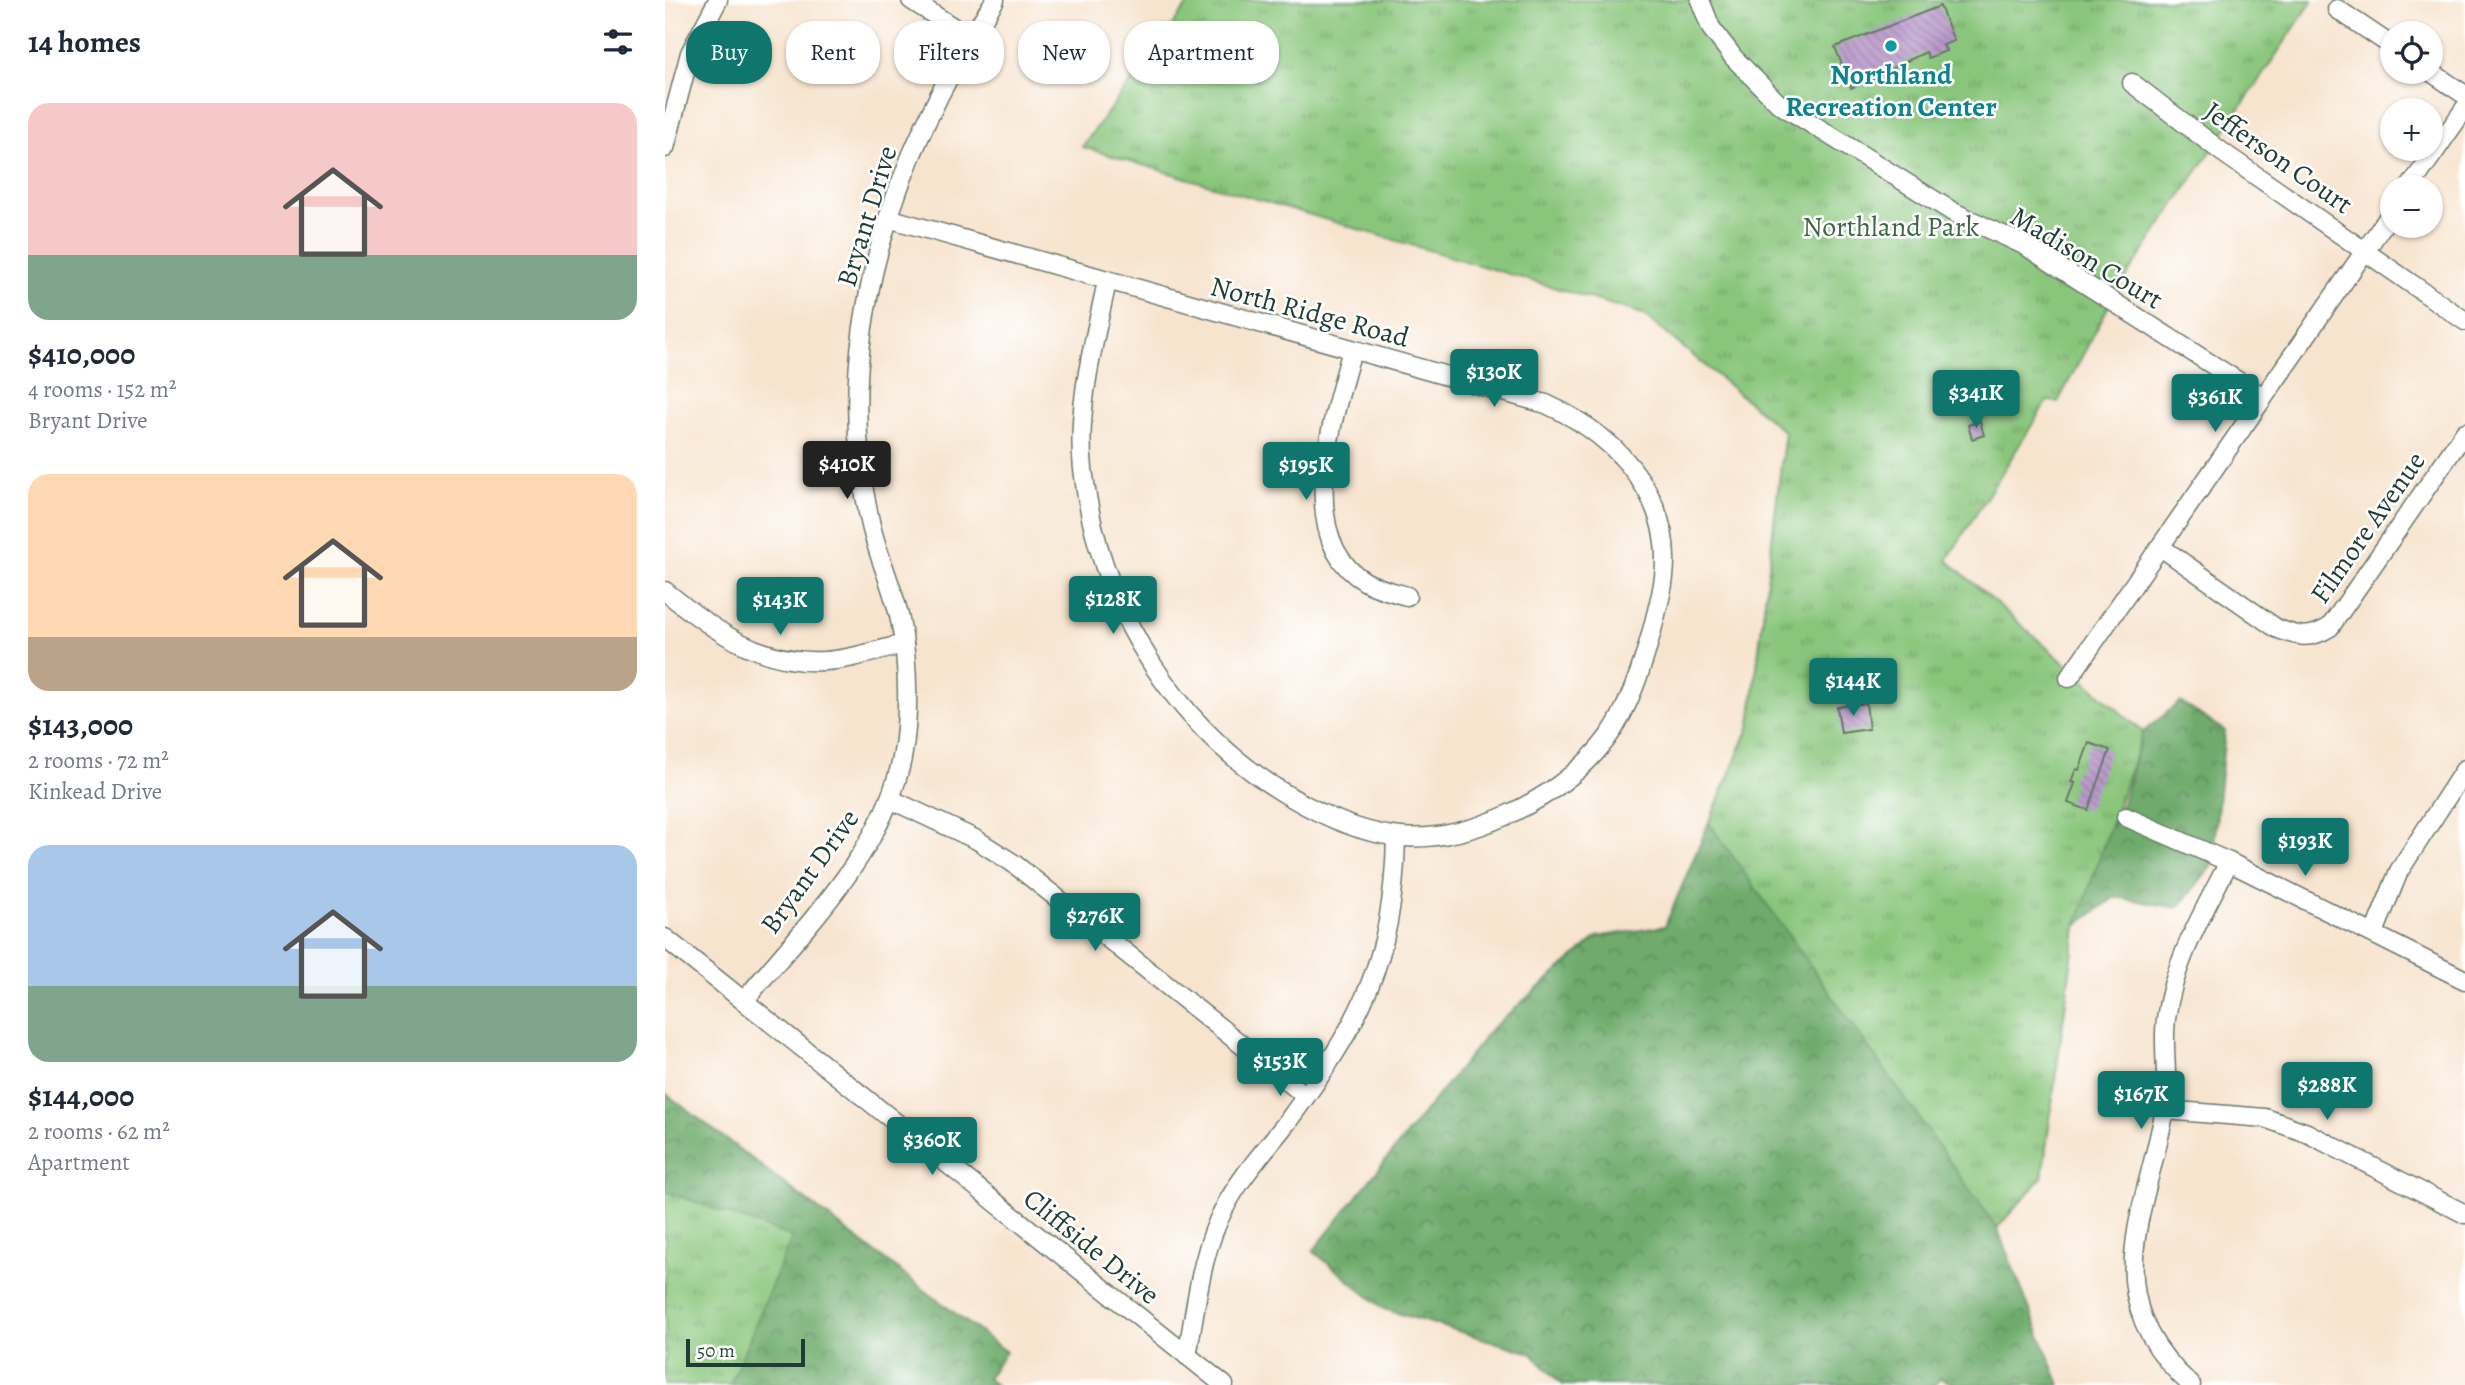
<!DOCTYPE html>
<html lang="en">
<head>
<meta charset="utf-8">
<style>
	body { margin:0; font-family:Alegreya,serif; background:#f6f6f7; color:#1f2937; height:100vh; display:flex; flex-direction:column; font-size:26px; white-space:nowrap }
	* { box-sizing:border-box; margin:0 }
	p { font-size:23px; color:#747a83 }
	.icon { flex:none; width:38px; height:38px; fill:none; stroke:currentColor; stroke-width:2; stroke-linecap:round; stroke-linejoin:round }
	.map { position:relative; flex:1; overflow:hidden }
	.sheet { display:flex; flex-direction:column; background:#fff; width:665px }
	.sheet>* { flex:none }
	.banner { position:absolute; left:21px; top:21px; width:665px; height:63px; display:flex; gap:14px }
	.controls { position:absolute; left:1715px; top:21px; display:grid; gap:14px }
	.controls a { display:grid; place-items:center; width:63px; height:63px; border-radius:50%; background:#fff; box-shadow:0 2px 5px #0004; font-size:35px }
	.scale { position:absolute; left:21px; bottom:18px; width:119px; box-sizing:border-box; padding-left:7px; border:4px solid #1f3d34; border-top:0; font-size:19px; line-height:24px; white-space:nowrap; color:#1f3d34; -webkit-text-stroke:5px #fff; paint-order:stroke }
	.price { position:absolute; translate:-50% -60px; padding:0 16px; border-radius:7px; background:#0f766e; color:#fff; font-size:23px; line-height:46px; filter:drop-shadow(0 2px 4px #0008) }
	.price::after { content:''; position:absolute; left:50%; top:42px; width:21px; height:16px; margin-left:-10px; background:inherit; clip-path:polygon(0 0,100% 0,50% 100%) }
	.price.current { background:#222; color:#fff }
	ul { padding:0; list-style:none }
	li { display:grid; align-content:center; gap:14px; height:371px; padding:0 28px }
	li span { display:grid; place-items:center; height:217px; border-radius:21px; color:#555 }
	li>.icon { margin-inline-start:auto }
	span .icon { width:126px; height:126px; fill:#fffc; stroke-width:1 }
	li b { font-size:30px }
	h2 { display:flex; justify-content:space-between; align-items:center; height:84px; padding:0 28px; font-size:30px }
	.tag { padding:0 24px; border-radius:28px; background:#fff; box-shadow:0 2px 5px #0004; font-size:24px; line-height:63px }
	.tag.current { background:#0f766e; color:#fff }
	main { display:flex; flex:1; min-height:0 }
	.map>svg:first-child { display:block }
</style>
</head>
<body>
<main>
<section class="sheet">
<h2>14 homes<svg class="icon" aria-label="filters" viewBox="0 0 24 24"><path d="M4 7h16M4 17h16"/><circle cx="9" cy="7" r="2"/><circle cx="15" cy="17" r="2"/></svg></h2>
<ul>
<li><span style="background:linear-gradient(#f6c9c9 70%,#7fa58c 0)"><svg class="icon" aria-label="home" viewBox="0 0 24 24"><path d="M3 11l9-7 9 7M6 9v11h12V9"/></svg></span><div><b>$410,000</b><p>4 rooms · 152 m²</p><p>Bryant Drive</p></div></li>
<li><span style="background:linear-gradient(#ffd9b3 75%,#b9a48a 0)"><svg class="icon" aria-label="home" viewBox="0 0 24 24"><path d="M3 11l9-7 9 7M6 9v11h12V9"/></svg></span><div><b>$143,000</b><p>2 rooms · 72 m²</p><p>Kinkead Drive</p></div></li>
<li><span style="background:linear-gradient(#a9c7e8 65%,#7fa58c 0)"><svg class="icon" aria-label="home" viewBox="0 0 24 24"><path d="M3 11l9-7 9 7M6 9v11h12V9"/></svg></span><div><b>$144,000</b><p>2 rooms · 62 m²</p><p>Apartment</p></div></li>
</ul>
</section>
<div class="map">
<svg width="1800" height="1385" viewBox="0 0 1800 1385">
	<defs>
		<pattern id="forest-crowns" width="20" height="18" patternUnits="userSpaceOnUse" patternTransform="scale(1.75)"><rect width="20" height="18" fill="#6eab6c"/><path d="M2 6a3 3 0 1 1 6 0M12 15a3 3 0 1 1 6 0" fill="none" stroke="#5a8c5a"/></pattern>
		<pattern id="park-tufts" width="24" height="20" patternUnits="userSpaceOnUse" patternTransform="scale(1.75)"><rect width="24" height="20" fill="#89c67c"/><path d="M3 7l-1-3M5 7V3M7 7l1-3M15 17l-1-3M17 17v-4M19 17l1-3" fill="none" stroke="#6fa266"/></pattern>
		<pattern id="building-back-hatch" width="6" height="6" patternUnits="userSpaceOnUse" patternTransform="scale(1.75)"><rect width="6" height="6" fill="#b898ca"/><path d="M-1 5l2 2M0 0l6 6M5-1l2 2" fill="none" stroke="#957da5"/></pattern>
	</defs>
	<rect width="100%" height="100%" fill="#fff"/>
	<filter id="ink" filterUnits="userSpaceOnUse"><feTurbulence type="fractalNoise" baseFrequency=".0143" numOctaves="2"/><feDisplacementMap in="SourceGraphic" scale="14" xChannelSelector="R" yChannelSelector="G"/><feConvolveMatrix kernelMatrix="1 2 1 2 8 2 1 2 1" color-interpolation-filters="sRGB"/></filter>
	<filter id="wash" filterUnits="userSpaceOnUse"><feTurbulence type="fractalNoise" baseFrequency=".00686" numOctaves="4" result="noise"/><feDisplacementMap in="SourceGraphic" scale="28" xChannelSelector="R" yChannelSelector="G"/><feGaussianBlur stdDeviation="1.57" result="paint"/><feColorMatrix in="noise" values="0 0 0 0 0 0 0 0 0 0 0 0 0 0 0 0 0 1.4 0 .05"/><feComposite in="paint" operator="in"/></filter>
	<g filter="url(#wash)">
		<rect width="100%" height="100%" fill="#f7e4cf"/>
		<g fill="url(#forest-crowns)" stroke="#467450" stroke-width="2">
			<path d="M526 0H1039L1257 607 1376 907 1453 817 1478 732 1515 702 1560 731 1547 865 1513 908 1450 897 1411 926 1377 1177 1332 1228 1395 1385H1292L1275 1378 1271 1385H897L866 1353 719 1309 648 1251 826 1029 932 937 1000 926 1085 726 1120 432 973 309Z"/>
			<path d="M0 1093 341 1352 322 1378 331 1385H0Z"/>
		</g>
		<g fill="url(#park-tufts)" stroke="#548258" stroke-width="2">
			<path d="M526 0H1648L1451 292 1393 402 1382 401 1282 560 1478 732 1411 926 1377 1177 1332 1228 1044 823 1085 726 1120 432 978 314 417 147Z"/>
			<path d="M0 1191 127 1237 65 1385H0Z"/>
		</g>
		<g id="blocks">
			<g fill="url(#building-back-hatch)">
				<path d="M1275 6 1289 41 1278 45 1281 51 1263 58 1261 52 1223 70 1222 68 1210 73 1212 78 1186 88 1170 47Z"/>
				<path d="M1315 421 1319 435 1307 439 1303 425Z"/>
				<path d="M1201 703 1204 729 1176 733 1172 707Z"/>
				<path d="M1424 743 1445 750 1423 810 1403 803 1410 783 1406 782 1411 769 1414 770Z"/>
			</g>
		</g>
	</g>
	<g filter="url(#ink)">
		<use href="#blocks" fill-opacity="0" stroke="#6b776a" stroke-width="2"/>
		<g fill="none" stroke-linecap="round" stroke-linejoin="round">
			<g stroke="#6b776a" stroke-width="21">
				<g id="minor">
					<path d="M246 0 305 38"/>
					<path d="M1035 0 1046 28 1069 58 1113 103 1288 212 1359 245 1598 397"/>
					<path d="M1672 9 1727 46"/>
					<path d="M1766 72 1800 95"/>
					<path d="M1467 83 1557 152 1800 321"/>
					<path d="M0 148 25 53 53 0"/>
					<path d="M1745 187 1800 108"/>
					<path d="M223 218 881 404C957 438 1016 506 996 594 986 636 976 677 956 716 933 761 885 796 840 816 765 849 711 843 640 805 514 738 434 611 418 469 411 408 429 342 442 282"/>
					<path d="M687 350C670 412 626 540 701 582 714 589 728 592 742 596"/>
					<path d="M1497 548 1611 628C1633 637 1644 640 1665 627L1800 432"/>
					<path d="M0 591C46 629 96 665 159 661 186 660 213 650 239 644"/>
					<path d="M1404 678 1727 212"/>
					<path d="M225 799 312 840 348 863 641 1096"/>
					<path d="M1461 817 1564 862 1800 980"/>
					<path d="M1709 933 1734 871 1800 769"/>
					<path d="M0 938 559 1385"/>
					<path d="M79 1001C136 931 213 857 235 767 245 727 244 661 235 620 228 586 212 555 205 521 163 338 230 152 330 0"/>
					<path d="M1500 1110 1600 1118 1642 1133 1800 1214"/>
					<path d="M522 1356C531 1307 536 1250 560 1207 576 1176 602 1148 623 1121 695 1023 728 963 731 839"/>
					<path d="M1526 1385C1430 1299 1479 1218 1499 1114 1505 1083 1497 1050 1501 1019 1508 963 1539 911 1564 862"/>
				</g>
			</g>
			<use href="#minor" stroke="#fff" stroke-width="18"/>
		</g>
	</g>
	<circle fill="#0f9aa8" stroke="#fff" stroke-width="2.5" cx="1226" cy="46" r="7"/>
	<g text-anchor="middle" stroke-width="5" stroke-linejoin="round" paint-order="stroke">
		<g font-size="28" font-weight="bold" fill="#0d838f" stroke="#fff">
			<text x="1226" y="84">Northland<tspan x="1226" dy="32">Recreation Center</tspan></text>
		</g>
		<g font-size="28" fill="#1f3d34" stroke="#fff">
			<text transform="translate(1614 157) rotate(35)" y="10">Jefferson Court</text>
			<text transform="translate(201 216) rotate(-73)" y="10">Bryant Drive</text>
			<text transform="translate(1422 257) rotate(31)" y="10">Madison Court</text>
			<text transform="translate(645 311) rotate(15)" y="10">North Ridge Road</text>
			<text transform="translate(1702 527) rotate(-55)" y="10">Filmore Avenue</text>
			<text transform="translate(144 871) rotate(-54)" y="10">Bryant Drive</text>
			<text transform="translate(427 1246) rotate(39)" y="10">Cliffside Drive</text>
		</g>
		<g font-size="28" fill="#3f664a" stroke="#fff">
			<text x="1226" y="236">Northland Park</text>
		</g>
	</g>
</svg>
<div class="controls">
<a><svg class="icon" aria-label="locate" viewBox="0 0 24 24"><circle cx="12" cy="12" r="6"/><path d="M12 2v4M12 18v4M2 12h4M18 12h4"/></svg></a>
<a>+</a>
<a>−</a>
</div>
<div class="scale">50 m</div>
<b class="price" style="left:829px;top:409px">$130K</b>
<b class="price" style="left:1311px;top:430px">$341K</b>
<b class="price" style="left:1550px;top:434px">$361K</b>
<b class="price current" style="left:182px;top:501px">$410K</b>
<b class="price" style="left:641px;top:502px">$195K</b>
<b class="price" style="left:448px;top:636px">$128K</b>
<b class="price" style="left:115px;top:637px">$143K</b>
<b class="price" style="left:1188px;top:718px">$144K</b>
<b class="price" style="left:1640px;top:878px">$193K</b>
<b class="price" style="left:430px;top:953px">$276K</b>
<b class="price" style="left:615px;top:1098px">$153K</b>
<b class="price" style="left:1662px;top:1122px">$288K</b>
<b class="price" style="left:1476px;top:1131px">$167K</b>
<b class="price" style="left:267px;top:1177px">$360K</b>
<div class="banner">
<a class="tag current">Buy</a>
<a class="tag">Rent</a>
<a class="tag">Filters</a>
<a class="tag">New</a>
<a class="tag">Apartment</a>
</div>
</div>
</main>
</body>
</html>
